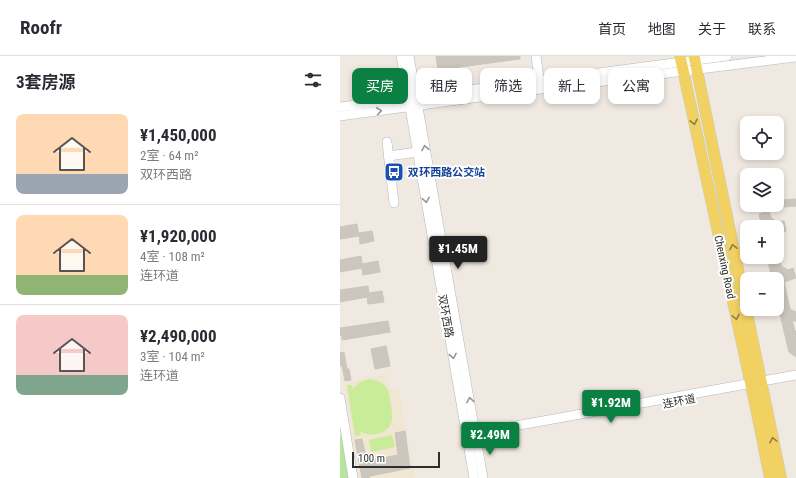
<!DOCTYPE html>
<html lang="zh">
<head>
<meta charset="utf-8">
<style>
	body { margin:0; font-family:"Roboto Condensed","Noto Sans SC",sans-serif; background:#f2f2f3; color:#2b2b33; height:100vh; display:flex; flex-direction:column; font-size:15px; white-space:nowrap }
	* { box-sizing:border-box; margin:0 }
	p { font-size:13px; color:#7c7c81 }
	.icon { flex:none; width:22px; height:22px; fill:none; stroke:currentColor; stroke-width:2; stroke-linecap:round; stroke-linejoin:round }
	.map { position:relative; flex:1; overflow:hidden }
	.panel { display:flex; flex-direction:column; background:#fff; width:340px }
	.panel>* { flex:none }
	.banner { position:absolute; left:12px; top:12px; width:380px; height:36px; display:flex; gap:8px }
	.controls { position:absolute; left:400px; top:60px; display:grid; gap:8px }
	.controls a { display:grid; place-items:center; width:44px; height:44px; border-radius:8px; background:#fff; box-shadow:0 2px 6px #0003; font-size:20px }
	.scale { position:absolute; left:12px; bottom:10px; width:88px; box-sizing:border-box; padding-left:4px; border:2px solid #2e2e2e; border-top:0; font-size:11px; line-height:14px; white-space:nowrap; color:#2e2e2e; -webkit-text-stroke:3px #fff; paint-order:stroke }
	.price { position:absolute; translate:-50% -34px; padding:0 9px; border-radius:4px; background:#0b8043; color:#fff; font-size:13px; line-height:26px; filter:drop-shadow(0 1px 2px #0008) }
	.price::after { content:''; position:absolute; left:50%; top:24px; width:12px; height:9px; margin-left:-6px; background:inherit; clip-path:polygon(0 0,100% 0,50% 100%) }
	.price.current { background:#222; color:#fff }
	ul { padding:0; list-style:none }
	li { display:flex; align-items:center; gap:12px; height:100px; padding:0 16px }
	li+li { border-top:1px solid #e1e1e2 }
	li span { display:grid; place-items:center; flex:none; width:112px; height:80px; border-radius:8px; color:#555 }
	li>.icon { margin-inline-start:auto }
	span .icon { width:48px; height:48px; fill:#fffc; stroke-width:1 }
	li b { font-size:17px }
	h2 { display:flex; justify-content:space-between; align-items:center; height:48px; padding:0 16px; font-size:17px }
	.chip { padding:0 14px; border-radius:8px; background:#fff; box-shadow:0 2px 6px #0003; font-size:14px; line-height:36px }
	.chip.current { background:#0b8043; color:#fff }
	header { display:flex; align-items:center; gap:24px; box-sizing:border-box; height:56px; padding:0 20px; background:#fff; border-bottom:1px solid #e1e1e2 }
	header strong { font-size:19px }
	nav { display:flex; gap:22px; margin-inline-start:auto; font-size:14px }
	main { display:flex; flex:1; min-height:0 }
	.map>svg:first-child { display:block }
</style>
</head>
<body>
<header>
<strong>Roofr</strong>
<nav><a>首页</a><a>地图</a><a>关于</a><a>联系</a></nav>
</header>
<main>
<section class="panel">
<h2>3套房源<svg class="icon" aria-label="filters" viewBox="0 0 24 24"><path d="M4 7h16M4 17h16"/><circle cx="9" cy="7" r="2"/><circle cx="15" cy="17" r="2"/></svg></h2>
<ul>
<li><span style="background:linear-gradient(#ffd9b3 75%,#9aa5b1 0)"><svg class="icon" aria-label="home" viewBox="0 0 24 24"><path d="M3 11l9-7 9 7M6 9v11h12V9"/></svg></span><div><b>¥1,450,000</b><p>2室 · 64 m²</p><p>双环西路</p></div></li>
<li><span style="background:linear-gradient(#ffd9b3 75%,#8fb573 0)"><svg class="icon" aria-label="home" viewBox="0 0 24 24"><path d="M3 11l9-7 9 7M6 9v11h12V9"/></svg></span><div><b>¥1,920,000</b><p>4室 · 108 m²</p><p>连环道</p></div></li>
<li><span style="background:linear-gradient(#f6c9c9 75%,#7fa58c 0)"><svg class="icon" aria-label="home" viewBox="0 0 24 24"><path d="M3 11l9-7 9 7M6 9v11h12V9"/></svg></span><div><b>¥2,490,000</b><p>3室 · 104 m²</p><p>连环道</p></div></li>
</ul>
</section>
<div class="map">
<svg width="456" height="422" viewBox="0 0 456 422">
	<rect width="100%" height="100%" fill="#efe9e1"/>
	<path fill="#f0e6d1" d="M46 318 49 333 58 332 75 422H19L4 327Z"/>
	<path fill="#b6e59e" d="M2 378 9 422H0V379Z"/>
	<g fill="#c9ec9a">
		<path d="M30 323C36 324 42 326 46 331 49 335 50 340 50 345 53 360 56 373 37 378 30 379 26 379 20 375L21 379 15 380 7 329H12L13 333C17 327 23 324 30 323Z"/>
		<path d="M52 379 55 391 31 396 29 384Z"/>
	</g>
	<g fill="#cbc7bf" stroke="#cbc5ba">
		<path d="M96 0H180V3L98 14Z"/>
		<path d="M456 143V150L444 151 443 144Z"/>
		<path d="M429 155 431 162 438 166 444 165 446 175 437 177V171H422L419 158Z"/>
		<path d="M17 168 19 180 0 183V171Z"/>
		<path d="M32 175 34 185 20 188 19 177Z"/>
		<path d="M21 200 22 208 38 205 40 216 23 219 22 212 0 216V204Z"/>
		<path d="M439 202 441 210 448 214 453 212 456 222 444 226 450 253 456 256V265H452L455 275H456V301L449 296 437 246V223H432L428 205Z"/>
		<path d="M28 230 29 237 42 235 44 246 28 248 27 241 0 246V234Z"/>
		<path d="M48 265 50 276 2 284V279H0V272Z"/>
		<path d="M46 290 50 310 35 313 31 293Z"/>
		<path d="M4 296 7 313H9L11 324 5 325 2 310H1L0 306V297Z"/>
		<path d="M65 375 70 412 30 420 29 422H22L15 384 22 383 27 405 58 399 55 377Z"/>
	</g>
	<g fill="none" stroke-linecap="round" stroke-linejoin="round">
		<g stroke="#b4b7c1" stroke-width="10">
			<g id="minor">
				<path d="M61 0 134 422"/>
				<path d="M69 0 143 422"/>
				<path d="M196 0 200 30"/>
				<path d="M0 51 387 0"/>
				<path d="M0 60 200 33 456 1"/>
				<path d="M47 86 54 147"/>
				<path d="M48 100 78 96"/>
				<path d="M0 342 13 422"/>
				<path d="M131 378 456 319"/>
			</g>
		</g>
		<g stroke="#c9c9c9" stroke-width="12">
			<g id="major">
				<path d="M340 0 416 352 430 422"/>
				<path d="M354 0 441 422"/>
			</g>
		</g>
		<use href="#minor" stroke="#fff" stroke-width="9"/>
		<use href="#major" stroke="#f2d163" stroke-width="11"/>
	</g>
	<defs><path id="oneway-chevron" d="M-2-3.5L2.5 0L-2 3.5" fill="none" stroke-width="1.6" stroke-linecap="round" stroke-linejoin="round"/></defs>
	<g stroke="#969696">
		<use href="#oneway-chevron" transform="translate(39 55) rotate(-8)"/>
		<use href="#oneway-chevron" transform="translate(85 92) rotate(-100)"/>
		<use href="#oneway-chevron" transform="translate(86 144) rotate(80)"/>
		<use href="#oneway-chevron" transform="translate(113 300) rotate(80)"/>
		<use href="#oneway-chevron" transform="translate(130 344) rotate(-100)"/>
	</g>
	<g stroke="#908048">
		<use href="#oneway-chevron" transform="translate(354 66) rotate(78)"/>
		<use href="#oneway-chevron" transform="translate(393 191) rotate(-102)"/>
		<use href="#oneway-chevron" transform="translate(396 261) rotate(78)"/>
		<use href="#oneway-chevron" transform="translate(433 384) rotate(-102)"/>
	</g>
	<defs>
		<g id="bus-square" transform="scale(1)"><rect x="-9" y="-9" width="18" height="18" rx="4" fill="#1a4fb4" stroke="#fff"/><path d="M-5-6H5V4H4V6H2V4H-2V6H-4V4H-5ZM-3.5-4V0h7V-4ZM-3.5 1.2v1.5H-2V1.2ZM2 1.2v1.5H3.5V1.2Z" fill="#fff"/></g>
	</defs>
	<g fill-rule="evenodd">
		<use href="#bus-square" x="54" y="116"/>
	</g>
	<g text-anchor="middle" stroke-width="4" stroke-linejoin="round" paint-order="stroke">
		<g font-size="11" font-weight="bold" fill="#164399" stroke="#fff" text-anchor="start">
			<text x="68" y="120">双环西路公交站</text>
		</g>
		<g font-size="11" fill="#2e2e2e" stroke="#fff">
			<text transform="translate(385 211) rotate(78)" y="4">Chenxing Road</text>
			<text transform="translate(106 260) rotate(80)" y="4">双环西路</text>
			<text transform="translate(339 345) rotate(-11)" y="4">连环道</text>
		</g>
	</g>
</svg>
<div class="controls">
<a><svg class="icon" aria-label="locate" viewBox="0 0 24 24"><circle cx="12" cy="12" r="6"/><path d="M12 2v4M12 18v4M2 12h4M18 12h4"/></svg></a>
<a><svg class="icon" aria-label="layers" viewBox="0 0 24 24"><path d="M12 4l9 5-9 5-9-5zM3 14l9 5 9-5"/></svg></a>
<a>+</a>
<a>−</a>
</div>
<div class="scale">100 m</div>
<b class="price current" style="left:118px;top:214px">¥1.45M</b>
<b class="price" style="left:271px;top:368px">¥1.92M</b>
<b class="price" style="left:150px;top:400px">¥2.49M</b>
<div class="banner">
<a class="chip current">买房</a>
<a class="chip">租房</a>
<a class="chip">筛选</a>
<a class="chip">新上</a>
<a class="chip">公寓</a>
</div>
</div>
</main>
</body>
</html>
